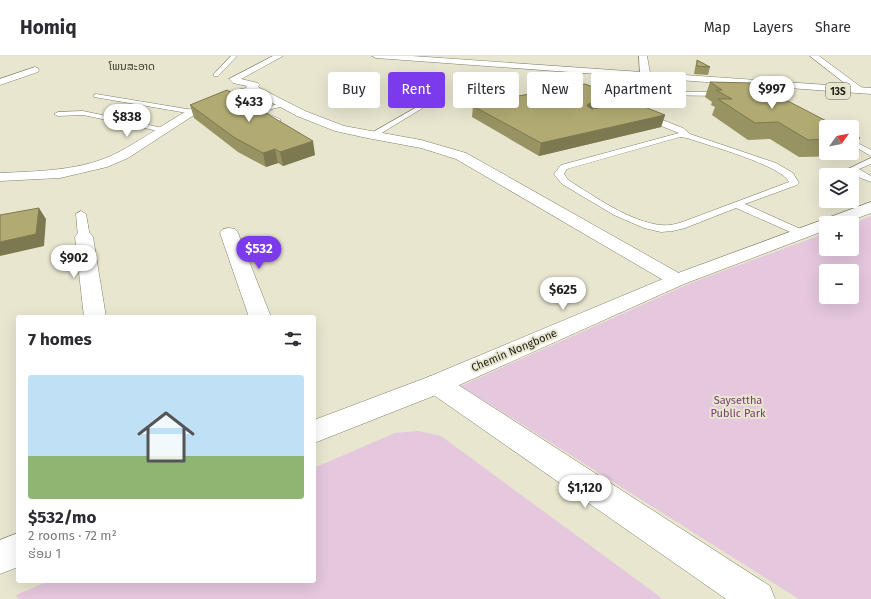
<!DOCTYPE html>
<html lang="en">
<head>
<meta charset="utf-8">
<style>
	body { margin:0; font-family:"Fira Sans","Noto Sans Lao",sans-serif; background:#f2f2f3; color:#2b2b33; height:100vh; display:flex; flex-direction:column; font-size:15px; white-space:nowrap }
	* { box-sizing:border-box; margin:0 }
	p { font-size:13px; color:#7c7c81 }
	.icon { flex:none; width:22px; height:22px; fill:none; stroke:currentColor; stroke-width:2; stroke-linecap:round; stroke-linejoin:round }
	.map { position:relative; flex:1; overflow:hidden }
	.sheet { position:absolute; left:16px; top:259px; width:300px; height:268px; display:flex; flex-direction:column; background:#fff; border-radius:4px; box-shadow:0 4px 16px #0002 }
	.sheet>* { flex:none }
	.banner { position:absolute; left:328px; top:16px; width:380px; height:36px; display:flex; gap:8px }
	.needle { width:26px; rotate:57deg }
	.buttons { position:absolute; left:819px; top:64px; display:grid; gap:8px }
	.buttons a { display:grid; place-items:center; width:40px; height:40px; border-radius:4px; background:#fff; box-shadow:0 4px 16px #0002; font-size:20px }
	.price { position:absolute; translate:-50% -34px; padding:0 9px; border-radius:14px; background:#fff; color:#222; font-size:13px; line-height:26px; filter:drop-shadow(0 1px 2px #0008) }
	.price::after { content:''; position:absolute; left:50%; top:24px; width:12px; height:9px; margin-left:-6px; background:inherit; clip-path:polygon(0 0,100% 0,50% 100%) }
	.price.on { background:#7c3aed; color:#fff }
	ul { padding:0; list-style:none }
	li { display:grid; align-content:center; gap:8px; height:212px; padding:0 12px }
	li span { display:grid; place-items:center; height:124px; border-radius:4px; color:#555 }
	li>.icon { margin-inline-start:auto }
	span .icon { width:72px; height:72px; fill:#fffc; stroke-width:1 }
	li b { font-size:17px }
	h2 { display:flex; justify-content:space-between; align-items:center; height:48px; padding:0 12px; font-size:17px }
	.pill { padding:0 14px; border-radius:4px; background:#fff; box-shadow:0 4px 16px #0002; font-size:14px; line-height:36px }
	.pill.on { background:#7c3aed; color:#fff }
	header { display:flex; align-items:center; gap:24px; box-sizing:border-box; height:56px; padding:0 20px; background:#fff; border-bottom:1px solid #e1e1e2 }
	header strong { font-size:19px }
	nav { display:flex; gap:22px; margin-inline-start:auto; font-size:14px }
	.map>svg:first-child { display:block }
</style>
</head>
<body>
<header>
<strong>Homiq</strong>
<nav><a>Map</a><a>Layers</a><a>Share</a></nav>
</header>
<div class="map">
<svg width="871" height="543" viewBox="0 0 871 543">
	<rect width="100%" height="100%" fill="#e8e6cf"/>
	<g fill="#e5c7de" fill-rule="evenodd">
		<path d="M871 160V543H799L461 330 691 227 826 177V193H852V168ZM826 215H852V241H826Z"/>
		<path d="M418 375 441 380 663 543H18L16 539 49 525H314V412L395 377Z"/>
	</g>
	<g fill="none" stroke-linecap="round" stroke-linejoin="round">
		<g stroke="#817f6a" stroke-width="1">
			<g id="lane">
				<path d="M231 0H237L218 20H214V18Z"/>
				<path d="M647 36H725L728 38 725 40 645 39 644 38Z"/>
				<path d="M96 38 193 54 197 56 193 58 94 41V39Z"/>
				<path d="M282 47 285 49 284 50 268 54 266 57 280 63V67H274L258 57 264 52Z"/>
				<path d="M424 47 427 49 426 50 375 81H369L368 79Z"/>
				<path d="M83 55 163 72 167 74 163 76 83 59 58 60 54 58 58 56Z"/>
				<path d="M641 58H647L683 72 690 78 776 107 793 117 799 127 797 129 745 148 805 175 806 177 805 179H797L736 152 685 172 673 175 661 176 644 172 614 159 562 128 554 118 561 109 679 77 641 62ZM680 81 687 82C707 89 781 109 789 126L685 165C677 168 669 170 661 169 630 166 594 140 568 124L564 118 567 113Z"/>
				<path d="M852 84 871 94V100L852 89Z"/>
				<path d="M871 102V108L859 113 871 120V126L858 121 848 113Z"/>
				<path d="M81 155 86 158 90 181 84 184 78 181 76 158Z"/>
			</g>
		</g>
		<g stroke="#817f6a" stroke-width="1">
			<g id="street">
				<path d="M273 0H283L241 23 258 27 260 29 258 31 305 55 344 70 421 84 466 97 684 220 687 224 684 228 677 230 670 228 456 103 421 92 367 82 335 75 297 60 252 36 235 40 191 61 128 102 107 111 60 122 0 125V117C40 115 83 115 119 96 160 74 199 40 246 32L247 30 233 27 229 23Z"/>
				<path d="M810 0H819L865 34 860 37 856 36Z"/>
				<path d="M35 11 38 12 39 14 38 16 0 29V23Z"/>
				<path d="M229 172 235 173 238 177 271 261H249L220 177 223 173Z"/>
				<path d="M84 176 90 177 93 181 106 261H84L75 181 78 177Z"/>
				<path d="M437 319 446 321 770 530 775 543H726L428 335 425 328 428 321Z"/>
			</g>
		</g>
		<g stroke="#817f6a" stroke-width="1">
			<g id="secondary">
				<path d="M639 0H647L650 17 648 19 645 20 640 17Z"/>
				<path d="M871 146V157L844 167H826V174L684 228 446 335 314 387V364L428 321 670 220Z"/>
				<path d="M18 477V511L0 518V484Z"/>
			</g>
		</g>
		<g stroke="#817f6a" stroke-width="1">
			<path id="highway" d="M372 0H412L871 32V38L376 2Z"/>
		</g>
		<use href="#lane" fill="#fff" fill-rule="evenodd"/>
		<use href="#street" fill="#fff" fill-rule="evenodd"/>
		<use href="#secondary" fill="#fff" fill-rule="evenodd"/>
		<use href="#highway" fill="#fff" fill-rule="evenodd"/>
	</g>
	<g fill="#989363">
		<path d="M697 4 710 11 708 19 694 18 695 12Z"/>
		<path d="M710 26 826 71V97H852L850 100 799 101 770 83 748 84 712 59 715 51 711 49 712 46 705 41Z"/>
		<path d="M485 46 617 49 665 59 661 71 539 100 472 61 473 50 485 47Z"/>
		<path d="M190 49 315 99 283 110 278 107 266 111 238 96 194 62Z"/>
		<path d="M852 78 860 82 852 96Z"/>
	</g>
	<g fill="#7c7850">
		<path d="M618 41 616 52 585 60 588 48Z"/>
		<path d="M665 59 661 71 539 100 541 87Z"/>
		<path d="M313 85 315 99 283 110 280 96Z"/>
		<path d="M275 93 278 107 266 111 263 97Z"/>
		<path d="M39 152 46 163 44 190 0 200V186Z"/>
	</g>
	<g fill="#b1ab73" stroke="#7c7850">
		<path d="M697 4 710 11 697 10Z"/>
		<path d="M710 26 753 27 838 71H826V83L808 84 778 66 755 67 718 43H732L716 34H722Z"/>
		<path d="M585 28 618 41 588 48 587 50 592 53 628 47 637 48 665 59 541 87 473 50 486 47 485 46Z"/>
		<path d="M227 34 313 85 280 96 275 93 263 97 235 82 190 49Z"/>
		<path d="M852 78 860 82 852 83Z"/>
		<path d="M39 152 36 178 0 186V159Z"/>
	</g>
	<g text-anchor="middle" stroke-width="4" stroke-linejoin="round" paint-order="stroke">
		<rect fill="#e8e6cf" stroke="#5d5c4f" stroke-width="1" x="826" y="27" width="24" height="16" rx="3"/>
		<g font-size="10" font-weight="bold" fill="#222118">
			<text x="838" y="39">13S</text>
		</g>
		<g font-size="11" fill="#3e3c2a" stroke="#e8e6cf">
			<text x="132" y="14">ໂພນສະອາດ</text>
		</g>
		<g font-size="11" fill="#222118" stroke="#e8e6cf">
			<text transform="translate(514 294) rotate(-23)" y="4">Chemin Nongbone</text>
		</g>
		<g font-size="11" fill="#783d6e" stroke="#e8e6cf">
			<text x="738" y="348">Saysettha<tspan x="738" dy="13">Public Park</tspan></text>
		</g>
	</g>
</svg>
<div class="buttons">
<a><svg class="needle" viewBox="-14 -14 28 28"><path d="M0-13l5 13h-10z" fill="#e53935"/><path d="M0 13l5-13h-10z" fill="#7c7c81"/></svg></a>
<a><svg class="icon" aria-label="layers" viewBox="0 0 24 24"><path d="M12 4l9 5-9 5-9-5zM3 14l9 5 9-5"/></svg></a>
<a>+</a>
<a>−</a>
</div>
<b class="price" style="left:772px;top:54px">$997</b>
<b class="price" style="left:249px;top:67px">$433</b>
<b class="price" style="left:127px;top:82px">$838</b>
<b class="price on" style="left:259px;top:214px">$532</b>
<b class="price" style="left:74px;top:223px">$902</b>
<b class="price" style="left:563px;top:255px">$625</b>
<b class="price" style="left:585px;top:453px">$1,120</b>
<div class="banner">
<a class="pill">Buy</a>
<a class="pill on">Rent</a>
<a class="pill">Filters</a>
<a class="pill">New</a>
<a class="pill">Apartment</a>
</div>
<section class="sheet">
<h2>7 homes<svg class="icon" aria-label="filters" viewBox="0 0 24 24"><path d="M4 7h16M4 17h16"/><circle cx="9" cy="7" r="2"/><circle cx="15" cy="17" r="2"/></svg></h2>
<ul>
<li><span style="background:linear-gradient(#bfe0f5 65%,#8fb573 0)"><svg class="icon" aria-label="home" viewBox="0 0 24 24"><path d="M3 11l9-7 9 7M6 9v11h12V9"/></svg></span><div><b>$532/mo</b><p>2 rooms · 72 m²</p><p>ຮ່ອມ 1</p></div></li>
</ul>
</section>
</div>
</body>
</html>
